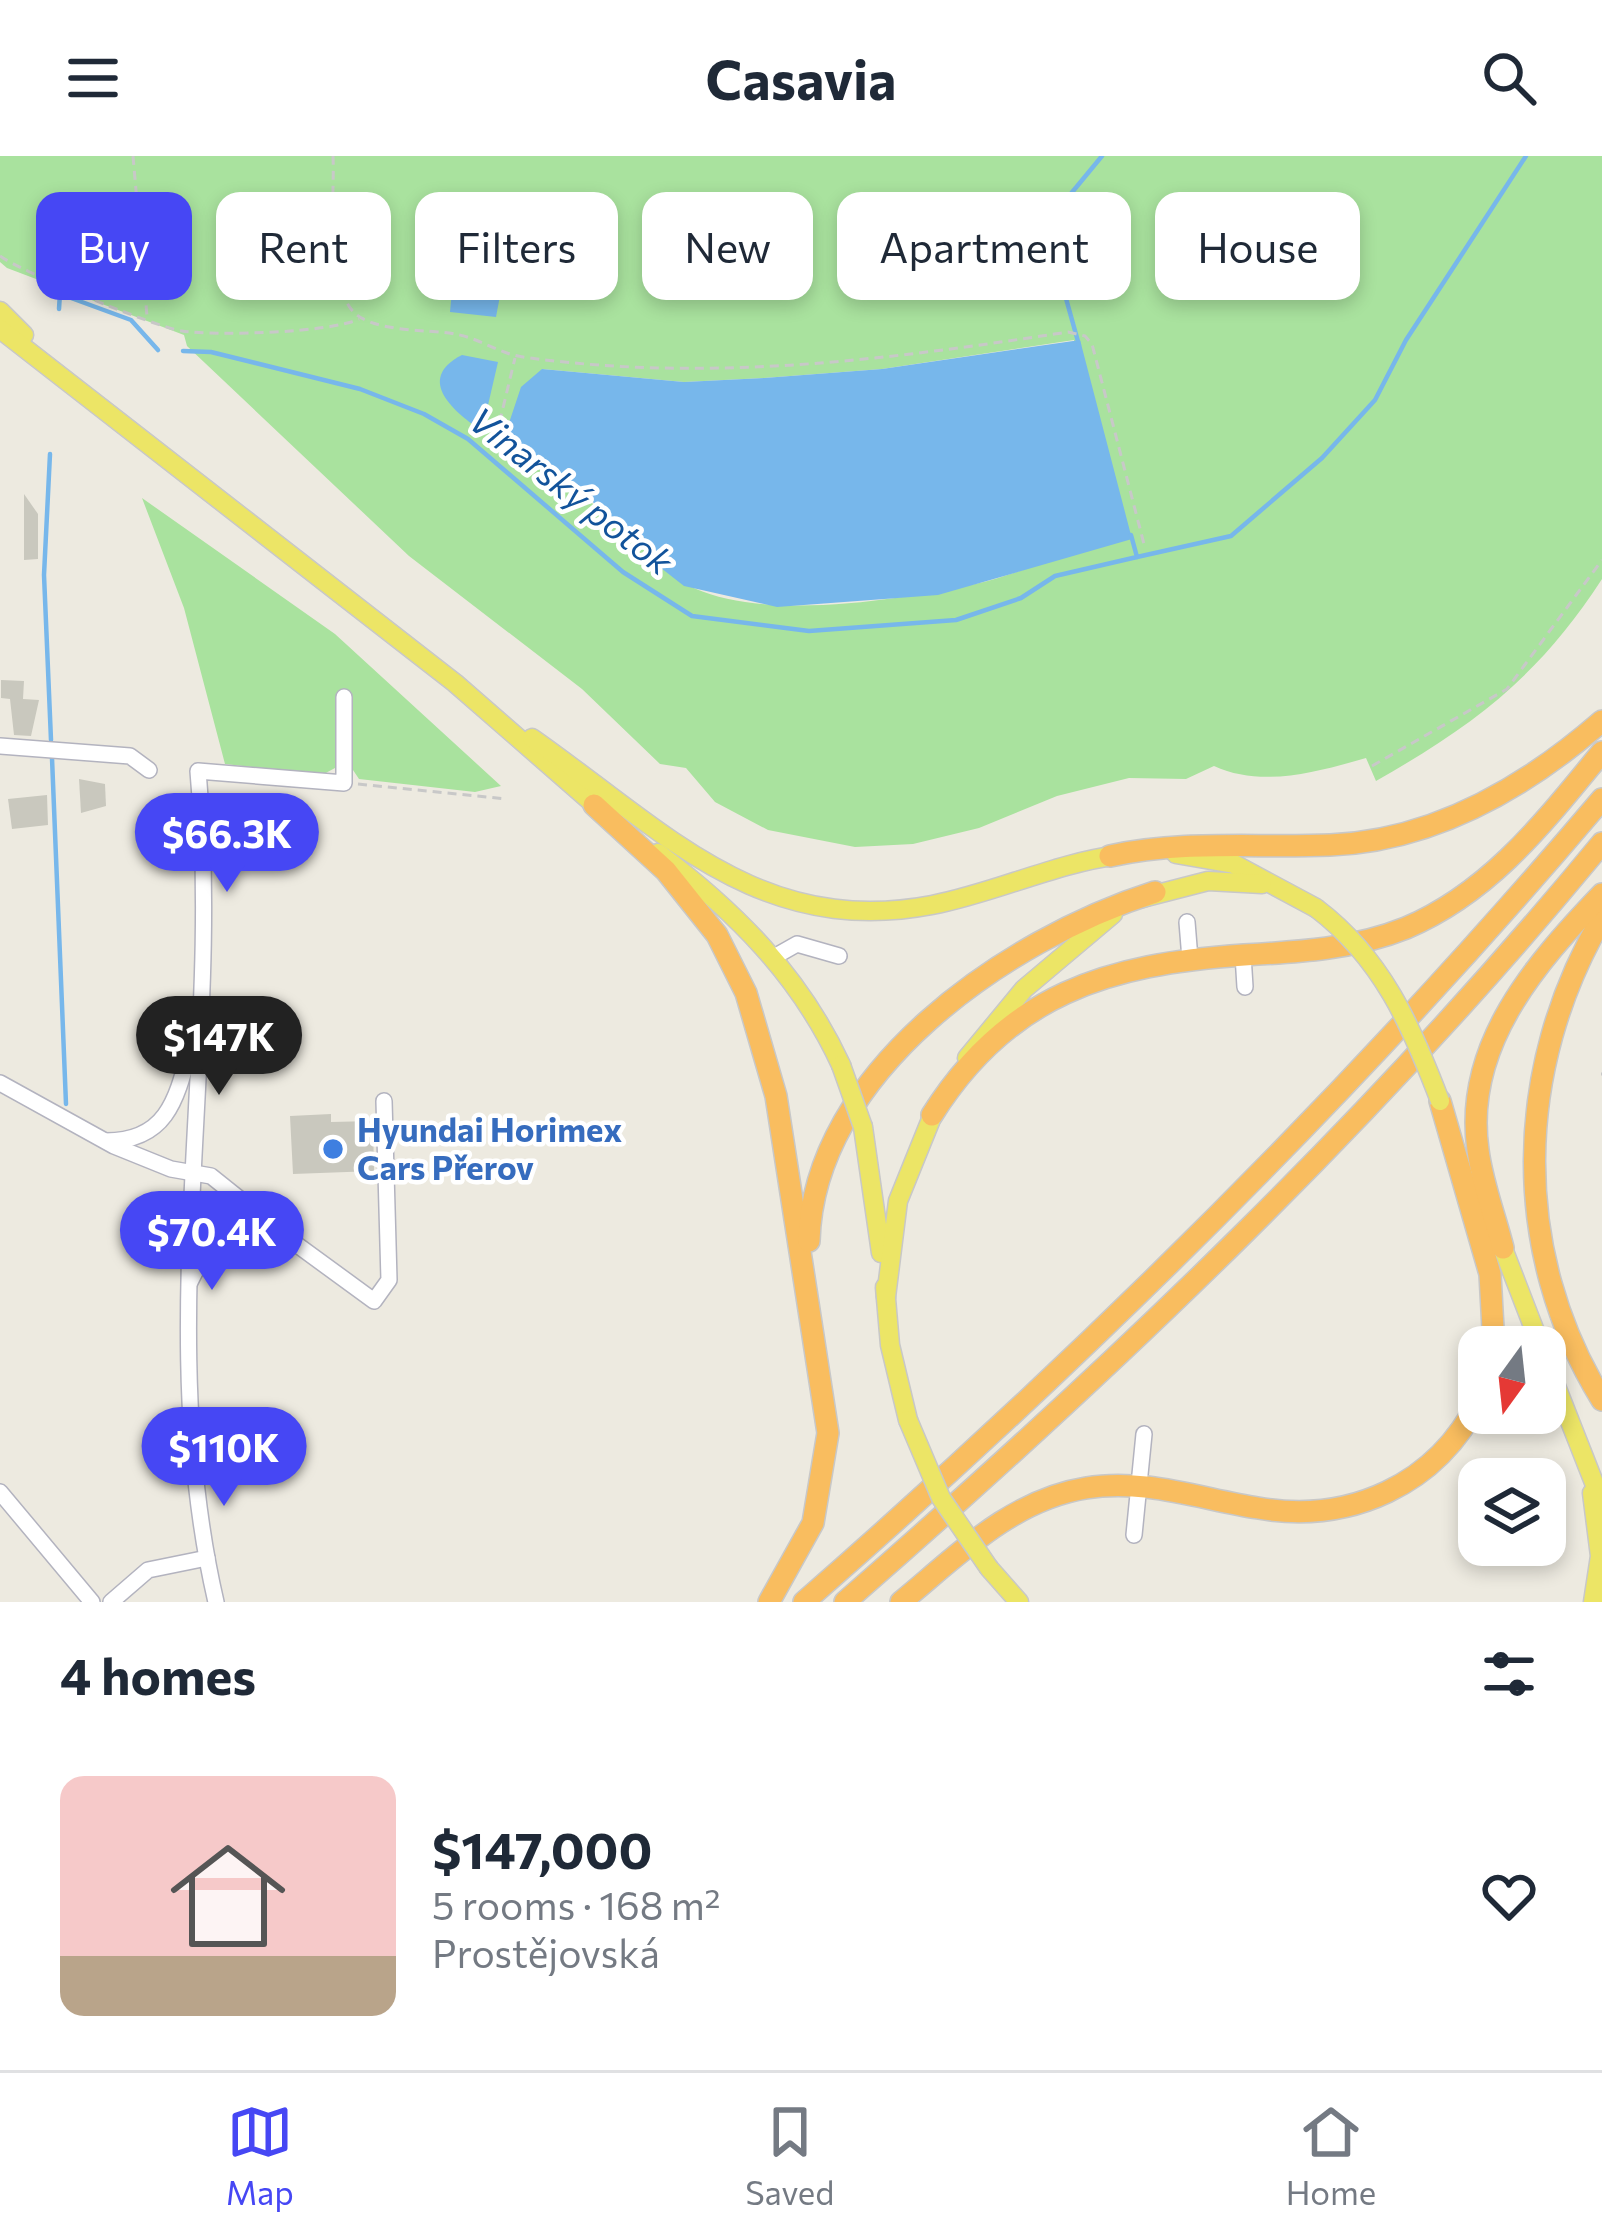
<!DOCTYPE html>
<html lang="en">
<head>
<meta charset="utf-8">
<style>
	body { margin:0; font-family:Commissioner,sans-serif; background:#f6f6f7; color:#1f2937; height:100vh; display:flex; flex-direction:column; font-size:45px; white-space:nowrap }
	* { box-sizing:border-box; margin:0 }
	p { font-size:39px; color:#747a83 }
	.icon { flex:none; width:66px; height:66px; fill:none; stroke:currentColor; stroke-width:2; stroke-linecap:round; stroke-linejoin:round }
	.map { position:relative; height:1446px; overflow:hidden }
	.details { display:flex; flex-direction:column; background:#fff; flex:1 }
	.details>* { flex:none }
	.banner { position:absolute; left:36px; top:36px; width:1530px; height:108px; display:flex; gap:24px }
	.needle { width:78px; rotate:195deg }
	.tools { position:absolute; left:1458px; top:1170px; display:grid; gap:24px }
	.tools a { display:grid; place-items:center; width:108px; height:108px; border-radius:24px; background:#fff; box-shadow:0 6px 18px #0003; font-size:60px }
	.price { position:absolute; translate:-50% -102px; padding:0 27px; border-radius:42px; background:#4647f4; color:#fff; font-size:39px; line-height:78px; filter:drop-shadow(0 3px 6px #0008) }
	.price::after { content:''; position:absolute; left:50%; top:72px; width:36px; height:27px; margin-left:-18px; background:inherit; clip-path:polygon(0 0,100% 0,50% 100%) }
	.price.selected { background:#222; color:#fff }
	ul { padding:0; list-style:none }
	li { display:flex; align-items:center; gap:36px; height:300px; padding:0 60px }
	li span { display:grid; place-items:center; flex:none; width:336px; height:240px; border-radius:24px; color:#555 }
	li>.icon { margin-inline-start:auto }
	span .icon { width:144px; height:144px; fill:#fffc; stroke-width:1 }
	li b { font-size:51px }
	h2 { display:flex; justify-content:space-between; align-items:center; height:144px; padding:0 60px; font-size:51px }
	.chip { padding:0 42px; border-radius:24px; background:#fff; box-shadow:0 6px 18px #0003; font-size:42px; line-height:108px }
	.chip.selected { background:#4647f4; color:#fff }
	header { display:flex; justify-content:space-between; align-items:center; height:156px; padding:0 60px; background:#fff; font-size:54px; font-weight:700 }
	.tabs { display:flex; justify-content:space-around; align-items:center; height:168px; border-top:3px solid #e0e1e3; background:#fff; font-size:33px; color:#747a83 }
	.tabs a { display:grid; justify-items:center; gap:6px }
	.tabs .selected { color:#4647f4 }
	.map>svg:first-child { display:block }
</style>
</head>
<body>
<header><svg class="icon" aria-label="menu" viewBox="0 0 24 24"><path d="M4 6h16M4 12h16M4 18h16"/></svg>Casavia<svg class="icon" aria-label="search" viewBox="0 0 24 24"><circle cx="10" cy="10" r="6"/><path d="M15 15l6 6"/></svg></header>
<div class="map">
<svg width="1602" height="1446" viewBox="0 0 1602 1446">
	<rect width="100%" height="100%" fill="#edeae0"/>
	<g fill="#a9e29e" fill-rule="evenodd">
		<path d="M0 0H1602V423C1539 520 1476 568 1376 625L1366 602C1317 616 1262 632 1214 610L1186 623 1129 622 1057 640 979 672 913 688 855 691 768 674 715 646 686 612 660 608 582 533 409 400 187 190 184 179 7 112 0 106ZM1074 184 1073 397C1041 406 1008 421 975 428 897 444 695 481 651 393L525 295 542 213 684 226 764 222 882 213Z"/>
		<path d="M142 342 335 478 501 630 475 636 359 623 353 614 335 612 322 619 225 608 184 452Z"/>
	</g>
	<g fill="#77b7eb">
		<path d="M460 48 516 55 496 161 450 156Z"/>
		<path d="M1080 184 1132 383 938 439 777 451 684 430 661 412 651 393 506 276 521 231 542 213 684 226 764 222 882 213Z"/>
		<path d="M462 199 498 206 482 275C457 258 413 224 462 199Z"/>
	</g>
	<g fill="none" stroke-linecap="round" stroke-linejoin="round">
		<g stroke="#77b7eb" stroke-width="4.5">
			<path d="M52 135 131 164 158 194"/>
			<path d="M59 153 60 137"/>
			<path d="M1079 189 1048 78 1050 63 1102 0"/>
			<path d="M183 195 211 196 360 233 424 258 468 283 623 416 692 460 809 475 956 464 1021 442 1055 420 1137 401 1131 379"/>
			<path d="M50 298 44 419 51 584"/>
			<path d="M1137 401 1231 380 1322 302 1375 244 1406 184 1526 0"/>
			<path d="M52 602 66 948"/>
		</g>
	</g>
	<g fill="#c9c8be">
		<path d="M24 338 38 358V403L24 404Z"/>
		<path d="M1 524 24 525 23 543 39 544 31 580 14 579 10 543 1 542Z"/>
		<path d="M79 623 105 628 106 650 81 657Z"/>
		<path d="M47 639 48 669 12 673 8 643Z"/>
		<path d="M331 958V966L373 965 374 1015 293 1018 290 960Z"/>
	</g>
	<g fill="none" stroke-linecap="round" stroke-linejoin="round">
		<g stroke="#b3b3bf" stroke-width="18">
			<g id="minor">
				<path d="M0 590 130 600 149 614"/>
				<path d="M1187 766 1190 803"/>
				<path d="M1243 799 1245 831"/>
				<path d="M774 801 797 788 839 800"/>
				<path d="M0 927 114 990 171 1013 211 1020 296 1088C241 1059 216 1072 190 1126"/>
				<path d="M106 985C165 985 176 946 189 896"/>
				<path d="M296 1088 374 1145 389 1124 384 945"/>
				<path d="M0 1336 92 1446"/>
				<path d="M1134 1379 1144 1278"/>
				<path d="M111 1446 148 1414 207 1402"/>
				<path d="M216 1446C152 1170 223 893 198 615L344 627V541"/>
			</g>
		</g>
		<g stroke="#c8c8c8" stroke-width="21">
			<g id="major">
				<path d="M0 155 24 179"/>
				<path d="M0 173 455 527 603 656"/>
				<path d="M532 582C662 673 759 782 932 749 995 737 1055 707 1119 699"/>
				<path d="M658 697C736 756 800 820 841 909"/>
				<path d="M1176 698 1234 708 1316 752"/>
				<path d="M1142 742 1208 725 1262 728"/>
				<path d="M967 902 1024 833 1113 758"/>
				<path d="M863 971 881 1097"/>
				<path d="M1499 1082 1541 1191"/>
				<path d="M885 1131 890 1189 908 1264"/>
				<path d="M886 1141 898 1045 936 951"/>
				<path d="M1545 1202 1602 1347"/>
				<path d="M1592 1337 1600 1400 1593 1446"/>
				<path d="M989 1412 1019 1446"/>
			</g>
		</g>
		<g stroke="#c8c8c8" stroke-width="24">
			<g id="highway">
				<path d="M594 649 666 715 717 779 746 837 776 940 828 1277 813 1367 769 1446"/>
				<path d="M1110 700C1183 684 1256 692 1330 689 1433 685 1526 631 1602 565"/>
				<path d="M1602 762C1514 912 1510 1095 1602 1244"/>
				<path d="M1440 945 1490 1118 1494 1191"/>
				<path d="M932 959C1008 838 1108 808 1244 799 1299 796 1354 793 1406 772 1491 736 1545 665 1602 596"/>
				<path d="M809 1085C813 916 1007 783 1155 736"/>
				<path d="M1503 1092C1495 1060 1482 1027 1478 994 1463 890 1535 808 1602 738"/>
				<path d="M804 1446C1090 1196 1357 932 1602 643"/>
				<path d="M845 1446C1114 1211 1375 963 1602 687"/>
				<path d="M901 1446C957 1400 1011 1344 1086 1332 1144 1322 1201 1343 1258 1352 1350 1368 1437 1329 1479 1244"/>
			</g>
		</g>
		<g stroke="#c8c8c8" stroke-width="3" stroke-dasharray="9 6" stroke-linecap="butt">
			<path d="M133 0 147 160"/>
			<path d="M333 0C335 44 324 116 351 153 369 177 427 173 455 178 479 182 500 198 523 201 708 227 885 204 1068 176L1085 180 1092 188 1144 388"/>
			<path d="M0 100C22 116 155 171 182 175 216 180 330 177 359 163"/>
			<path d="M496 281 515 202"/>
			<path d="M1372 610 1507 533 1602 404"/>
			<path d="M358 628 507 643"/>
			<path d="M1601 918H1602"/>
		</g>
		<use href="#minor" stroke="#fff" stroke-width="15"/>
		<use href="#major" stroke="#ece566" stroke-width="18"/>
		<use href="#highway" stroke="#f9bd5f" stroke-width="21"/>
		<g stroke="#c8c8c8" stroke-width="21" stroke-linecap="butt">
			<g id="major-bridge">
				<path d="M1316 752C1382 802 1411 869 1440 945"/>
				<path d="M841 909 863 971"/>
				<path d="M908 1264 941 1342 989 1412"/>
			</g>
		</g>
		<use href="#major-bridge" stroke="#ece566" stroke-width="18"/>
	</g>
	<circle fill="#3f7fe0" stroke="#fff" stroke-width="4.5" cx="333" cy="993" r="12"/>
	<g text-anchor="middle" stroke-width="9" stroke-linejoin="round" paint-order="stroke">
		<g font-size="33" font-weight="bold" fill="#366cbe" stroke="#fff" text-anchor="start">
			<text x="357" y="986">Hyundai Horimex<tspan x="357" dy="38">Cars Přerov</tspan></text>
		</g>
		<g font-size="36" font-style="italic" fill="#12539b" stroke="#fff">
			<text transform="translate(571 335) rotate(38)" y="13">Vinarský potok</text>
		</g>
	</g>
</svg>
<div class="tools">
<a><svg class="needle" viewBox="-14 -14 28 28"><path d="M0-13l5 13h-10z" fill="#e53935"/><path d="M0 13l5-13h-10z" fill="#747a83"/></svg></a>
<a><svg class="icon" aria-label="layers" viewBox="0 0 24 24"><path d="M12 4l9 5-9 5-9-5zM3 14l9 5 9-5"/></svg></a>
</div>
<b class="price" style="left:227px;top:739px">$66.3K</b>
<b class="price selected" style="left:219px;top:942px">$147K</b>
<b class="price" style="left:212px;top:1137px">$70.4K</b>
<b class="price" style="left:224px;top:1353px">$110K</b>
<div class="banner">
<a class="chip selected">Buy</a>
<a class="chip">Rent</a>
<a class="chip">Filters</a>
<a class="chip">New</a>
<a class="chip">Apartment</a>
<a class="chip">House</a>
</div>
</div>
<section class="details">
<h2>4 homes<svg class="icon" aria-label="filters" viewBox="0 0 24 24"><path d="M4 7h16M4 17h16"/><circle cx="9" cy="7" r="2"/><circle cx="15" cy="17" r="2"/></svg></h2>
<ul>
<li><span style="background:linear-gradient(#f6c9c9 75%,#b9a48a 0)"><svg class="icon" aria-label="home" viewBox="0 0 24 24"><path d="M3 11l9-7 9 7M6 9v11h12V9"/></svg></span><div><b>$147,000</b><p>5 rooms · 168 m²</p><p>Prostějovská</p></div><svg class="icon" aria-label="heart" viewBox="0 0 24 24"><path d="M12 20l-8-8c-3-5 5-10 8-4 3-6 11-1 8 4z"/></svg></li>
</ul>
</section>
<nav class="tabs">
<a class="selected"><svg class="icon" aria-label="map" viewBox="0 0 24 24"><path d="M3 6l6-2 6 2 6-2v14l-6 2-6-2-6 2zM9 4v14M15 6v14"/></svg>Map</a>
<a><svg class="icon" aria-label="saved" viewBox="0 0 24 24"><path d="M7 4h10v16l-5-4-5 4z"/></svg>Saved</a>
<a><svg class="icon" aria-label="home" viewBox="0 0 24 24"><path d="M3 11l9-7 9 7M6 9v11h12V9"/></svg>Home</a>
</nav>
</body>
</html>
